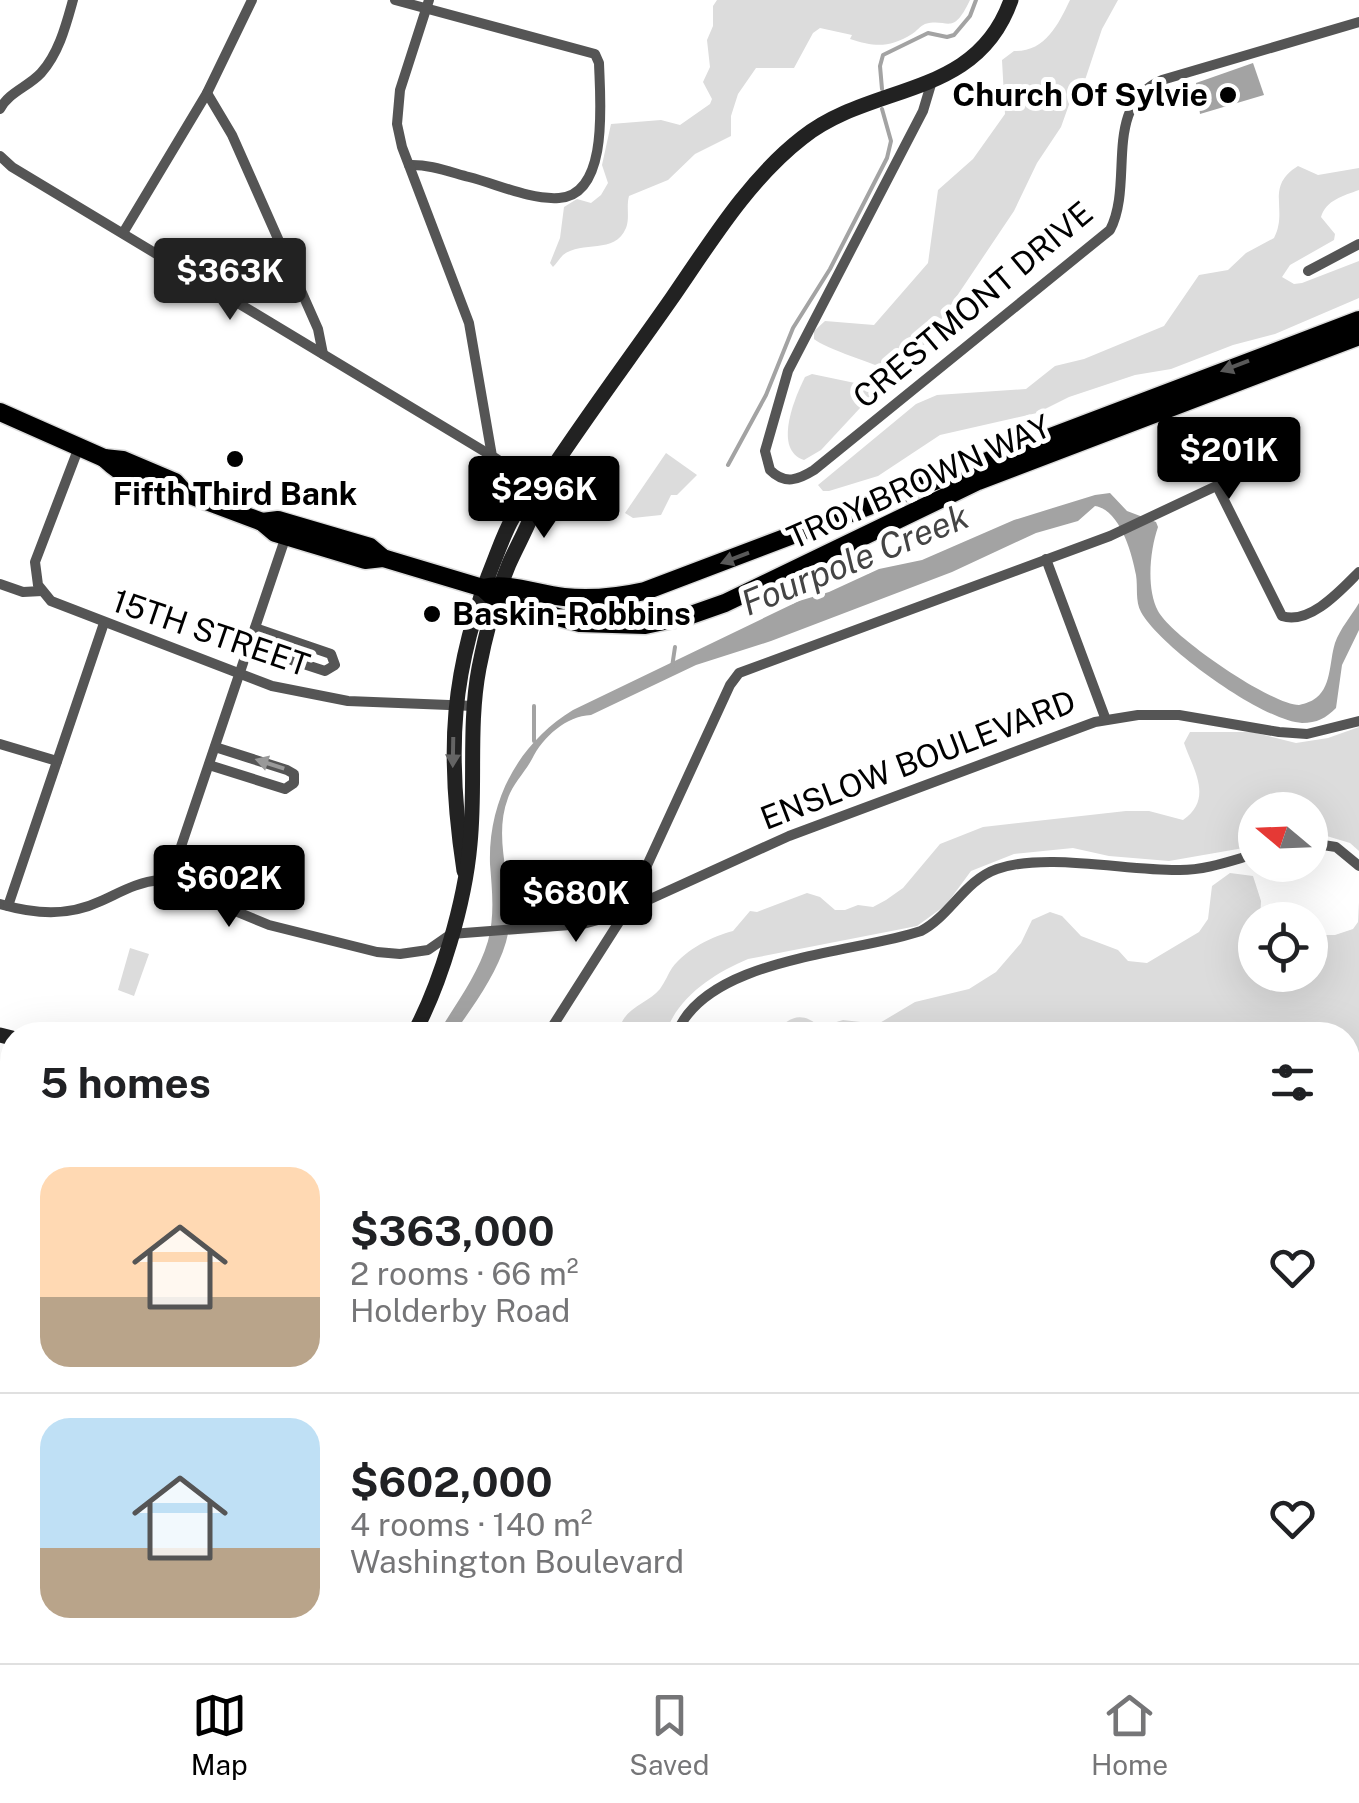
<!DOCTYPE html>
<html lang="en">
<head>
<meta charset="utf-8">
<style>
	body { margin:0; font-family:"Public Sans",sans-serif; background:#f2f2f2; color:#202124; height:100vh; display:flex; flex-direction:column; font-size:38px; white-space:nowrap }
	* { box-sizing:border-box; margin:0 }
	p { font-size:32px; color:#757577 }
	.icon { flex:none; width:55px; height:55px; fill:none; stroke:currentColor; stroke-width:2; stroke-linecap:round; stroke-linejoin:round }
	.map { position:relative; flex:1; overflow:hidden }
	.details { position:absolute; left:0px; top:1022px; width:1360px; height:642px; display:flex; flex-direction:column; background:#fff; border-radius:40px 40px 0 0; box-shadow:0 10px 40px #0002 }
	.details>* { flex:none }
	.needle { width:65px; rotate:289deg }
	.buttons { position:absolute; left:1238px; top:792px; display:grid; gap:20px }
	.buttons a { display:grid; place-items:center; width:90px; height:90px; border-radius:50%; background:#fff; box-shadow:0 10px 40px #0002; font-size:50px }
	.price { position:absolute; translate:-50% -85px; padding:0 22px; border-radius:10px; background:#000; color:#fff; font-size:32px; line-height:65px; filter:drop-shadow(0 2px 5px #0008) }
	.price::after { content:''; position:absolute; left:50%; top:60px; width:30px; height:22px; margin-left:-15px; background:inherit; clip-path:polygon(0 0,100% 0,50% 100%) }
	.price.current { background:#222; color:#fff }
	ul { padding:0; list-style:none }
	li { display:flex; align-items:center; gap:30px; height:250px; padding:0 40px }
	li+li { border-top:2px solid #e0e0e0 }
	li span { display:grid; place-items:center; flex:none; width:280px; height:200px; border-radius:30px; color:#555 }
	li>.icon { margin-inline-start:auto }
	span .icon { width:120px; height:120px; fill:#fffc; stroke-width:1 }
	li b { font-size:42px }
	h2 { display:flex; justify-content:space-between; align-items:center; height:120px; padding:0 40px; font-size:42px }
	.dock { display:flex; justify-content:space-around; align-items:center; height:140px; border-top:2px solid #e0e0e0; background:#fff; font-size:28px; color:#757577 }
	.dock a { display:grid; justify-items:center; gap:5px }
	.dock .current { color:#000 }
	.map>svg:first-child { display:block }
</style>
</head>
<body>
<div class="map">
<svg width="1359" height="1663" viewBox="0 0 1359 1663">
	<rect width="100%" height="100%" fill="#fff"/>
	<g fill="#dcdcdc">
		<path d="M717 0H970C952 38 948 17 925 24 920 26 917 31 912 34 889 48 875 47 850 39L852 35 820 28 813 33 794 68H756L738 94 731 116V136L695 154 668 180 629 196C626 207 630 218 626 228 615 255 582 240 563 255 559 259 556 264 553 267L550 263 560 238 564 207 577 199 591 203 601 195 608 183 602 165 611 124 661 120 680 125 710 104 712 99 703 82 710 67 707 40 713 26V6Z"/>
		<path d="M1070 0H1118L1102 29 1085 80 1071 99 1061 127 1037 163 1014 211 912 363 894 372C877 365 824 348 814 339V331L825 321 874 325 928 263 938 190 973 159 1005 114 1002 60 1014 51C1045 52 1058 25 1070 0Z"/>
		<path d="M1298 166 1318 175 1359 168V190C1343 196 1326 200 1321 217L1335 234 1334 240 1290 265 1282 277 1294 284 1302 283 1359 261V298L1275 334 1233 345 1171 369 1135 375 1069 397 1037 413 940 435 878 476 829 491H823L818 485 916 404 937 395 1026 389 1055 366 1084 359 1164 326 1199 275 1228 270 1246 253 1274 238C1289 209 1264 187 1298 166Z"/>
		<path d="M812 374 855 383 874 393 821 450 804 460C773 450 794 399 805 377Z"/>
		<path d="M666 453 697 475 677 495H671L661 515 633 518 625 513Z"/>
		<path d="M1359 727V851L1350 843 1310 831V810H1255V846L1169 861 1109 856 1073 848 1014 854 971 871 946 905 917 926 748 959C713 974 677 997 665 1035H620C618 1009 647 1005 660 989 665 982 668 974 672 968 686 949 713 936 733 931L750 911 757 912 807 893 820 897 835 910H845L858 905 873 907 886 900 903 888 940 844 983 827 1126 811H1149L1183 820C1214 799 1193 769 1184 743L1190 732H1252L1296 743 1328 738Z"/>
		<path d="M1230 873 1253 876 1261 901 1260 920H1255V975H1310V935H1335L1353 929 1358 922 1359 902V1080L1348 1108V1035H775C788 1015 803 1011 820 1027L843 1020 878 1024 915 1002 969 989 996 972 1021 943 1032 920 1050 912 1062 916 1081 936 1118 950 1128 961 1147 963 1199 932 1208 919 1212 886Z"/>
		<path d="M130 948 149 954 134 996 118 990Z"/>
		<path d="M0 1071 12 1076V1157L0 1155Z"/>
		<path d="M1348 1136 1359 1144V1319L1348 1309Z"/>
		<path d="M0 1272 12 1276V1652L370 1653 368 1663H0Z"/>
		<path d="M546 1653V1652L625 1653 618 1663H542Z"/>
		<path d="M882 1653 1321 1652 1335 1663H880Z"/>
	</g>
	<g fill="#a3a3a3">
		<path d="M1253 63 1264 95 1200 114 1196 83Z"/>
		<path d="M1110 493 1127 511 1156 522 1158 527C1150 550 1146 588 1158 611 1172 637 1270 704 1299 705 1301 705 1312 701 1313 700 1332 689 1329 662 1335 643 1340 629 1351 616 1359 603V630L1342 665 1336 708C1326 718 1317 723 1302 723 1263 721 1160 647 1141 612 1135 601 1138 587 1136 575 1132 553 1120 510 1095 506L1078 521 1036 533 952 572 771 641 696 665 591 715C566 716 543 737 532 759 525 772 513 784 508 798 490 846 520 893 506 942 496 976 473 1006 453 1035H437C455 1005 478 975 488 941 495 915 492 890 490 864 488 800 519 743 573 710L799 601 829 592 879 569 922 560 1014 520 1095 495Z"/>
	</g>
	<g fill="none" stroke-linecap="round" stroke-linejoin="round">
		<g stroke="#a3a3a3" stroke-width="4">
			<path d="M882 89 880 66 883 55 928 33 947 37 954 35 970 16 976 0"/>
			<path d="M728 465 766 395 793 328 830 269 887 158 891 141 882 109"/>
			<path d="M672 667 675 647"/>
			<path d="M534 741V706"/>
			<path d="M177 1652 178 1663"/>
		</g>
		<g stroke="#dbdbdb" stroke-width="21">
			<g id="primary">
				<path d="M0 412 104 458 123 460 175 482 185 493 262 522 275 533 365 560 383 558"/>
				<path d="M104 458C124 477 156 495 185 493"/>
				<path d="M262 522 278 520 370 547 383 558 483 588 496 600 580 623 645 625 688 616 725 603 978 481 1359 336"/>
				<path d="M483 588C510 582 536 594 564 597 592 600 618 597 645 591L1359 320"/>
			</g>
		</g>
		<g stroke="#555" stroke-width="10">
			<path d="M395 0 595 54 599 63C600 98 610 195 559 198 530 200 497 184 469 177 450 172 429 164 409 165"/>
			<path d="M429 0 400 90 397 124 402 147 469 323 492 456 540 487"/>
			<path d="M932 81 923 111 788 371 765 451 770 470C785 485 798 480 814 470L1110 230C1135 182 1101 106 1162 80L1359 22"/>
			<path d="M207 93 232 135 318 329 323 354"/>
			<path d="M0 109C9 92 28 87 41 73 59 53 66 25 73 0"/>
			<path d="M0 156 12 167 492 456"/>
			<path d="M123 233 207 93 252 0"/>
			<path d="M1308 271 1359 244"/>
			<path d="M79 447 35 562 38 585 51 601 272 686 348 701 474 706"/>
			<path d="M1217 486 1282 616C1310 625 1341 590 1359 572"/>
			<path d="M1046 559 1106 720"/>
			<path d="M0 584 23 592 42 591"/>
			<path d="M249 646 325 671 335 665 331 654 255 628"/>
			<path d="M0 744 57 761"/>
			<path d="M209 765 285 789 294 783V774L287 770 215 747"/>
			<path d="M1310 843 1336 847 1359 866"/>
			<path d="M169 882 286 536"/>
			<path d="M0 904C35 914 67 917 101 901 121 892 137 882 160 880L269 925 377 952 400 954 428 950 451 934 583 924 613 916 789 836 1095 722 1138 715H1179L1279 732 1307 734 1359 721"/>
			<path d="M8 906 104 623"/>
			<path d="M547 1035 626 911 730 685 739 673 1110 536 1229 480 1245 467 1259 446"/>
			<path d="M676 1035C705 957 853 954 921 931 950 916 965 880 997 869 1046 852 1127 871 1180 870 1206 870 1230 861 1255 854"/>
			<path d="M0 1213 12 1214"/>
			<path d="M1348 1419 1359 1444"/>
			<path d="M0 1447 12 1456"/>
			<path d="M66 1652 67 1663"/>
		</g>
		<g stroke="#222" stroke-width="15">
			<path d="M464 871C446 752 450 669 496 556 506 530 516 503 540 487 582 422 628 361 672 298 710 243 748 180 802 138 872 82 976 100 1011 0"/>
			<path d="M0 1035 12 1038"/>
			<path d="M413 1035C441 984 465 902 470 844 476 785 468 726 479 668 486 632 495 598 509 564 520 539 536 514 540 487"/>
		</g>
		<use href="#primary" stroke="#000" stroke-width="18"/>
	</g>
	<defs><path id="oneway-solid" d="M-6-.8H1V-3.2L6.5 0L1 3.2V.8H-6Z" transform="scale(2.5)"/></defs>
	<g fill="#595959">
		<use href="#oneway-solid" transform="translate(1235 366) rotate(159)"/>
		<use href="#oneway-solid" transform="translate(735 558) rotate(159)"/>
	</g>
	<use fill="#646464" href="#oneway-solid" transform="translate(453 752) rotate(91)"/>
	<use fill="#999" href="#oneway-solid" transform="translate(270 764) rotate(-162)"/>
	<g fill="#000" stroke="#fff" stroke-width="4">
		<circle cx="1228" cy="95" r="10"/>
		<circle cx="235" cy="459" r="10"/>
		<circle cx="432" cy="614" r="10"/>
	</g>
	<g text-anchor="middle" stroke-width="10" stroke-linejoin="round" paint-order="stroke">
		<g font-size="32" font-weight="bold" fill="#000" stroke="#fff" text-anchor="end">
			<text x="1208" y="106">Church Of Sylvie</text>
			<text x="235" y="505" text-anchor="middle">Fifth Third Bank</text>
			<text x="452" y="625" text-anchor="start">Baskin-Robbins</text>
		</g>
		<g font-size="32" fill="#000" stroke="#fff">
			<text transform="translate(973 305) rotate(-40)" y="11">CRESTMONT DRIVE</text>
			<text transform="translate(919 482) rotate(-24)" y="11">TROY BROWN WAY</text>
			<text transform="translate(211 633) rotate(19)" y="11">15TH STREET</text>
			<text transform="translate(918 760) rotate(-21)" y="11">ENSLOW BOULEVARD</text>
		</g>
		<g font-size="35" font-style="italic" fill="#444" stroke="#fff">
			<text transform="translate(855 560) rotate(-22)" y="12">Fourpole Creek</text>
		</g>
	</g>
</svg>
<div class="buttons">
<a><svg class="needle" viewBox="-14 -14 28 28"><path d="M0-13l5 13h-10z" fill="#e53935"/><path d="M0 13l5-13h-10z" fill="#757577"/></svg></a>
<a><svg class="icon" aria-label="locate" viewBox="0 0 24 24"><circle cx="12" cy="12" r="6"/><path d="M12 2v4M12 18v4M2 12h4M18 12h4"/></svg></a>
</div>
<b class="price current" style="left:230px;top:323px">$363K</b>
<b class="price" style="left:1229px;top:502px">$201K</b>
<b class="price" style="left:544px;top:541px">$296K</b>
<b class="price" style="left:229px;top:930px">$602K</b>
<b class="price" style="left:576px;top:945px">$680K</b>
<section class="details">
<h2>5 homes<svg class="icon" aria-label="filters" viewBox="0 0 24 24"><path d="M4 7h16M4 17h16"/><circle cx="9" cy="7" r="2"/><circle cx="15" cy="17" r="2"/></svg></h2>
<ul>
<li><span style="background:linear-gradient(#ffd9b3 65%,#b9a48a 0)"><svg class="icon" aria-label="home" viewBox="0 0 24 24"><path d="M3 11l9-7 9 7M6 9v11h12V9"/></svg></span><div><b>$363,000</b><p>2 rooms · 66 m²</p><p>Holderby Road</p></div><svg class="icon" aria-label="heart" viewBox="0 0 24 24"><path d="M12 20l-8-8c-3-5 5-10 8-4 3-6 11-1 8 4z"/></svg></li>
<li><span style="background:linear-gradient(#bfe0f5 65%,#b9a48a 0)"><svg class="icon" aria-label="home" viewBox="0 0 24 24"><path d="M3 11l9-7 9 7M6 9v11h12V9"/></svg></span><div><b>$602,000</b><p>4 rooms · 140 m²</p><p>Washington Boulevard</p></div><svg class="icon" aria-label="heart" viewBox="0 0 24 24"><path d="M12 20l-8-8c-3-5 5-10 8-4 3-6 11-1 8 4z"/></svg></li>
</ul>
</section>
</div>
<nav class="dock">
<a class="current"><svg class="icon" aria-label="map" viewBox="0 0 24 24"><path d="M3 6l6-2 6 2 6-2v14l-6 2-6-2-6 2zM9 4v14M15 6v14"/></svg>Map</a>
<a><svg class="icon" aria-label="saved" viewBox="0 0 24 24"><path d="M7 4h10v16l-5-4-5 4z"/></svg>Saved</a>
<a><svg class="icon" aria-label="home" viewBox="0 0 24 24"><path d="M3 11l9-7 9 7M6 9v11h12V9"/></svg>Home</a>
</nav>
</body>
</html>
